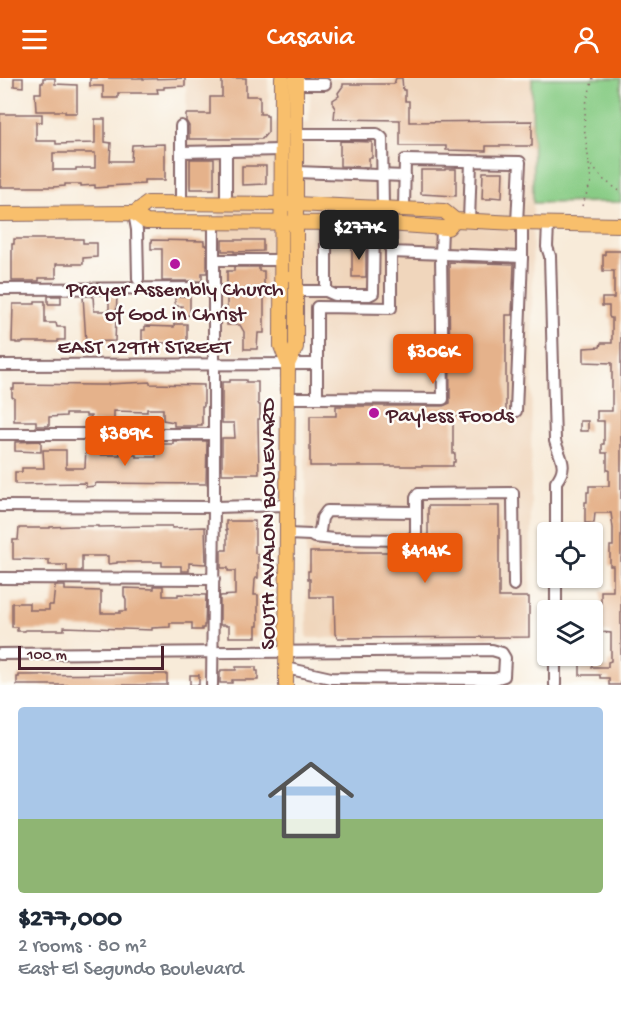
<!DOCTYPE html>
<html lang="en">
<head>
<meta charset="utf-8">
<style>
	body { margin:0; font-family:"Gochi Hand",sans-serif; background:#f6f6f7; color:#1f2937; height:100vh; display:flex; flex-direction:column; font-size:22px; white-space:nowrap }
	* { box-sizing:border-box; margin:0 }
	p { font-size:20px; color:#747a83 }
	.icon { flex:none; width:33px; height:33px; fill:none; stroke:currentColor; stroke-width:2; stroke-linecap:round; stroke-linejoin:round }
	.map { position:relative; height:607px; overflow:hidden }
	.panel { display:flex; flex-direction:column; background:#fff; flex:1 }
	.panel>* { flex:none }
	.controls { position:absolute; left:537px; top:444px; display:grid; gap:12px }
	.controls a { display:grid; place-items:center; width:66px; height:66px; border-radius:6px; background:#fff; box-shadow:0 2px 4px #0004; font-size:30px }
	.scale { position:absolute; left:18px; bottom:15px; width:146px; box-sizing:border-box; padding-left:6px; border:3px solid #4a1f2b; border-top:0; font-size:16px; line-height:21px; white-space:nowrap; color:#4a1f2b; -webkit-text-stroke:4px #fdfcf7; paint-order:stroke }
	.price { position:absolute; translate:-50% -51px; padding:0 14px; border-radius:6px; background:#ea580c; color:#fff; font-size:20px; line-height:39px; filter:drop-shadow(0 2px 3px #0008) }
	.price::after { content:''; position:absolute; left:50%; top:36px; width:18px; height:14px; margin-left:-9px; background:inherit; clip-path:polygon(0 0,100% 0,50% 100%) }
	.price.current { background:#222; color:#fff }
	ul { padding:0; list-style:none }
	li { display:grid; align-content:center; gap:12px; height:318px; padding:0 18px }
	li span { display:grid; place-items:center; height:186px; border-radius:6px; color:#555 }
	li>.icon { margin-inline-start:auto }
	span .icon { width:108px; height:108px; fill:#fffc; stroke-width:1 }
	li b { font-size:26px }
	header { display:flex; justify-content:space-between; align-items:center; height:78px; padding:0 18px; background:#ea580c; color:#fff; font-size:27px; font-weight:600 }
	.map>svg:first-child { display:block }
</style>
</head>
<body>
<header><svg class="icon" aria-label="menu" viewBox="0 0 24 24"><path d="M4 6h16M4 12h16M4 18h16"/></svg>Casavia<svg class="icon" aria-label="person" viewBox="0 0 24 24"><circle cx="12" cy="8" r="4"/><path d="M4 21q1-7 8-7t8 7"/></svg></header>
<div class="map">
<svg width="621" height="607" viewBox="0 0 621 607">
	<rect width="100%" height="100%" fill="#fdfcf7"/>
	<filter id="ink" filterUnits="userSpaceOnUse"><feTurbulence type="fractalNoise" baseFrequency=".0167" numOctaves="2"/><feDisplacementMap in="SourceGraphic" scale="12" xChannelSelector="R" yChannelSelector="G"/><feConvolveMatrix kernelMatrix="1 2 1 2 8 2 1 2 1" color-interpolation-filters="sRGB"/></filter>
	<filter id="wash" filterUnits="userSpaceOnUse"><feTurbulence type="fractalNoise" baseFrequency=".008" numOctaves="4" result="noise"/><feDisplacementMap in="SourceGraphic" scale="24" xChannelSelector="R" yChannelSelector="G"/><feGaussianBlur stdDeviation="1.35" result="paint"/><feColorMatrix in="noise" values="0 0 0 0 0 0 0 0 0 0 0 0 0 0 0 0 0 1.4 0 .05"/><feComposite in="paint" operator="in"/></filter>
	<g filter="url(#wash)">
		<rect width="100%" height="100%" fill="#f8ebd9"/>
		<path fill="#f0d6bc" d="M186 0H268L269 44H309L311 0H532L533 125 530 560H307L304 278 221 277 218 115 187 113Z"/>
		<path fill="#88cc85" stroke="#697658" stroke-width="1.5" d="M532 0H621V124L533 125Z"/>
		<g id="blocks">
			<g fill="#e5b28b" fill-rule="evenodd">
				<path d="M14 0H23V9L14 8Z"/>
				<path d="M43 0H55V6L77 7V35H65V33H36L35 15H41V5H43Z"/>
				<path d="M90 0H143V1L185 0V8L164 9V11H157L158 15H118V20H103V8H90Z"/>
				<path d="M222 0H246V18H260V36H266V38H268V54L262 61H189V48L186 43V36H210V19H222Z"/>
				<path d="M396 0H402L403 12H405V23H409V44L532 43V68H486V73L446 72V68H400V42L334 41 335 30 333 27V22L339 18 338 15 343 8V6H394Z"/>
				<path d="M0 36H42V44H36V63H56V66L95 65V41H105V64L111 65 110 83H131L132 67 165 66V102H144V106L107 108V109L95 110V107L81 108V106H65V108L53 109H0ZM53 75H95V90H76V92H53Z"/>
				<path d="M340 63 372 64V80H369V89L340 88Z"/>
				<rect x="190" y="81" width="24" height="30"/>
				<path d="M242 88H266V106L242 107Z"/>
				<path d="M445 91H456V118L421 116V92H445Z"/>
				<path d="M483 94H503L502 120 491 119V121H482Z"/>
				<path d="M14 161H83V165H97V179L83 180V186H56V200H39V203H12V166H14Z"/>
				<path d="M152 162 204 163V167H207V195H202V203H162V171H151V164H152Z"/>
				<path d="M222 162H263V173L234 174V173H222Z"/>
				<rect x="352" y="167" width="14" height="32"/>
				<path d="M605 173H621V607H609V600H600V597H580V580H591L592 589H608V584L611 583V555L601 554V513H613V488H610V468H613V450L611 435H595L594 445H585V424H587V414H589V408H609V392H607V375H602V366H604V343H597V333H612V285L584 284V270L600 269 601 265H612V240H610L609 238V228H602V220H614V193H603V177H605Z"/>
				<path d="M449 184 514 186 512 237H506V337L453 338V376H455V384H453V388H310V338H336V328H443L450 325Z"/>
				<path d="M234 189H259V193H264V255H258L257 271H244V254L240 247H227V193H234Z"/>
				<rect x="48" y="218" width="13" height="8"/>
				<path d="M83 218H93L94 233H109V218H117L115 263 86 264Z"/>
				<path d="M175 218H190V237L182 238V228H175Z"/>
				<path d="M35 223H45V245H56L57 249H65V262H58V264H23V265H16V264H12L13 226H35Z"/>
				<path d="M174 246H187V265H146V263H142V252H145V248L174 249Z"/>
				<path d="M230 302H246V304H258V325L259 327H260V341H258V344L259 396H222V360H235L234 345H222V304H230Z"/>
				<path d="M150 304V306L204 307V328H202V347H197V348H174V344L163 342V331H147V334L114 333V348H103V345H91V338H86V336H66V338L49 339V348H36V343H14V320L12 319V311H14V306L99 307H108V306Z"/>
				<rect x="580" y="343" width="8" height="10"/>
				<path d="M41 363V374L15 373V364Z"/>
				<path d="M173 363H207L206 406 97 405 95 406V408L86 409V405L15 406V394H22V390H44L43 372H66V390H85L86 369H100V377H120V370H129V377H136V379H156V366H173Z"/>
				<path d="M428 428H499V519H529V559L338 560 335 556 334 519H310V501H308V493H310V474H426V457H428Z"/>
				<path d="M226 443H255V475L258 477V500H256L255 502 254 517H258V548H256V559H229V548H226V547H220V518L235 517V493H228V490H221V472H227V452H226Z"/>
				<path d="M74 448H98V449L156 448H172V450L205 449 206 486 189 485V493H181V488H162V484H117V485L108 486V478H82V493H67V487H49V482L13 481V462H18L19 450H50V449Z"/>
				<path d="M55 508H65V512L101 513V535H120V533H126V521L124 518V510L154 511V508H163V518H178V516L206 517 205 547H204V550H202V552H192V545H170V549L152 550V552L64 549V552H25V553H17V549H12V525H29V532H49V527H53Z"/>
				<path d="M236 589H256V593H258V602H232V605H220V594H221V592H236Z"/>
				<path d="M137 596H167V607H17V599H19V597Z"/>
				<rect x="190" y="597" width="9" height="10"/>
			</g>
		</g>
	</g>
	<g filter="url(#ink)">
		<use href="#blocks" fill-opacity="0" stroke="#876668" stroke-width="1.5"/>
		<g fill="none" stroke-linecap="round" stroke-linejoin="round">
			<g stroke="#876668" stroke-width="14">
				<g id="minor">
					<path d="M296 6H325"/>
					<path d="M181 48V74"/>
					<path d="M296 56H377L382 60 383 129"/>
					<path d="M296 94 405 98"/>
					<path d="M181 125V74L281 72"/>
					<path d="M226 125V73"/>
					<path d="M404 130 405 82 520 84 517 145"/>
					<path d="M134 135 137 152 138 201"/>
					<path d="M469 143 471 83"/>
					<path d="M548 146 547 169 550 178 555 363C560 381 569 387 556 404V454"/>
					<path d="M391 147V174L522 179V145"/>
					<path d="M391 174V230L317 229V320L443 321 441 177 442 150"/>
					<path d="M214 182H281"/>
					<path d="M0 211 214 210"/>
					<path d="M296 213H326V145"/>
					<path d="M326 213 335 217H369L373 215 374 145"/>
					<path d="M0 287 317 286"/>
					<path d="M288 320H317"/>
					<path d="M516 333 522 179"/>
					<path d="M0 356H214"/>
					<path d="M0 428 214 429 288 427"/>
					<path d="M287 456 311 457 314 459 334 461 407 462 413 460 416 455V420L418 416 513 415 514 507"/>
					<path d="M311 457 316 456 320 453 322 440 327 433 416 434"/>
					<path d="M0 500 214 501"/>
					<path d="M556 532V500"/>
					<path d="M0 576 492 572 502 575 505 580 504 598 495 601 331 600 286 590"/>
					<path d="M212 607 214 429V144"/>
					<path d="M555 607V578"/>
				</g>
			</g>
			<g stroke="#876668" stroke-width="16">
				<g id="major">
					<path d="M282 0 281 268 288 286 286 607"/>
					<path d="M134 135 148 125 296 126 444 133 455 142 517 145 621 147"/>
					<path d="M0 136 134 135 146 144 374 145 445 150H448L455 142"/>
					<path d="M288 286 296 269V0"/>
				</g>
			</g>
			<g stroke="#876668" stroke-width="1.5" stroke-dasharray="1.5 4.5" stroke-linecap="butt">
				<path d="M593 0 586 26 584 48 589 85 604 102 621 114"/>
				<path d="M582 128 591 104 589 86"/>
			</g>
			<use href="#minor" stroke="#fff" stroke-width="10"/>
			<use href="#major" stroke="#f8bf6c" stroke-width="14"/>
		</g>
	</g>
	<g fill="#b5179e" stroke="#fdfcf7" stroke-width="2">
		<circle cx="175" cy="186" r="6"/>
		<circle cx="374" cy="335" r="6"/>
	</g>
	<g text-anchor="middle" stroke-width="5" stroke-linejoin="round" paint-order="stroke">
		<g font-size="22" fill="#4a1f2b" stroke="#fdfcf7">
			<text x="175" y="217">Prayer Assembly Church<tspan x="175" dy="25">of God in Christ</tspan></text>
			<text x="386" y="343" text-anchor="start">Payless Foods</text>
		</g>
		<g font-size="22" fill="#4a1f2b" stroke="#fdfcf7">
			<text x="144" y="275">EAST 129TH STREET</text>
			<text transform="translate(266 446) rotate(-90)" y="8">SOUTH AVALON BOULEVARD</text>
		</g>
	</g>
</svg>
<div class="controls">
<a><svg class="icon" aria-label="locate" viewBox="0 0 24 24"><circle cx="12" cy="12" r="6"/><path d="M12 2v4M12 18v4M2 12h4M18 12h4"/></svg></a>
<a><svg class="icon" aria-label="layers" viewBox="0 0 24 24"><path d="M12 4l9 5-9 5-9-5zM3 14l9 5 9-5"/></svg></a>
</div>
<div class="scale">100 m</div>
<b class="price current" style="left:359px;top:183px">$277K</b>
<b class="price" style="left:433px;top:307px">$306K</b>
<b class="price" style="left:125px;top:389px">$389K</b>
<b class="price" style="left:425px;top:506px">$414K</b>
</div>
<section class="panel">
<ul>
<li><span style="background:linear-gradient(#a9c7e8 60%,#8fb573 0)"><svg class="icon" aria-label="home" viewBox="0 0 24 24"><path d="M3 11l9-7 9 7M6 9v11h12V9"/></svg></span><div><b>$277,000</b><p>2 rooms · 80 m²</p><p>East El Segundo Boulevard</p></div></li>
</ul>
</section>
</body>
</html>
